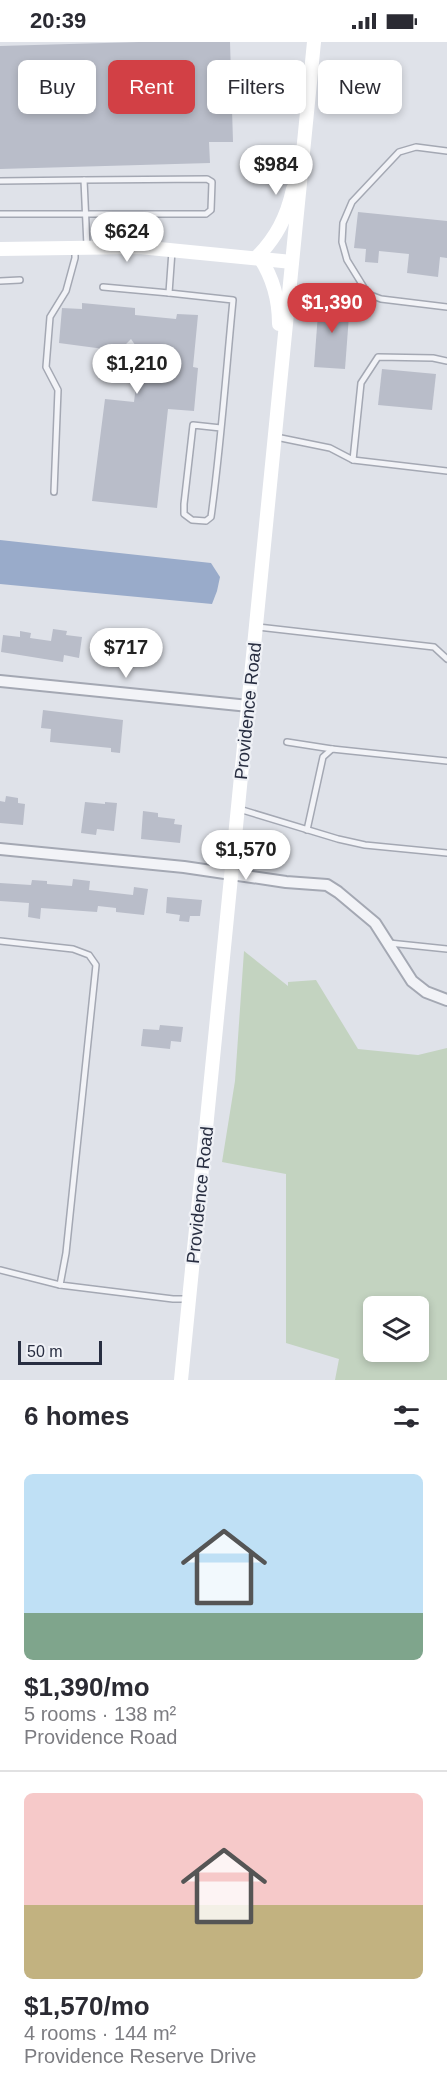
<!DOCTYPE html>
<html lang="en">
<head>
<meta charset="utf-8">
<style>
	body { margin:0; font-family:Helvetica,sans-serif; background:#f7f7f7; color:#2b2b33; height:100vh; display:flex; flex-direction:column; font-size:22px; white-space:nowrap }
	* { box-sizing:border-box; margin:0 }
	p { font-size:20px; color:#7c7c81 }
	.icon { flex:none; width:33px; height:33px; fill:none; stroke:currentColor; stroke-width:2; stroke-linecap:round; stroke-linejoin:round }
	.map { position:relative; height:1338px; overflow:hidden }
	.sheet { display:flex; flex-direction:column; background:#fff; flex:1 }
	.sheet>* { flex:none }
	.hud { position:absolute; left:18px; top:18px; width:411px; height:54px; display:flex; gap:12px }
	.buttons { position:absolute; left:363px; top:1254px; display:grid; gap:12px }
	.buttons a { display:grid; place-items:center; width:66px; height:66px; border-radius:9px; background:#fff; box-shadow:0 3px 9px #0003; font-size:30px }
	.scale { position:absolute; left:18px; bottom:15px; width:84px; box-sizing:border-box; padding-left:6px; border:3px solid #282e41; border-top:0; font-size:16px; line-height:21px; white-space:nowrap; color:#282e41; -webkit-text-stroke:4px #eff1f6; paint-order:stroke }
	.price { position:absolute; translate:-50% -51px; padding:0 14px; border-radius:21px; background:#fff; color:#222; font-size:20px; line-height:39px; filter:drop-shadow(0 2px 3px #0008) }
	.price::after { content:''; position:absolute; left:50%; top:36px; width:18px; height:14px; margin-left:-9px; background:inherit; clip-path:polygon(0 0,100% 0,50% 100%) }
	.price.selected { background:#d24045; color:#fff }
	ul { padding:0; list-style:none }
	li { display:grid; align-content:center; gap:12px; height:318px; padding:0 24px }
	li+li { border-top:2px solid #e1e1e2 }
	li span { display:grid; place-items:center; height:186px; border-radius:9px; color:#555 }
	li>.icon { margin-inline-start:auto }
	span .icon { width:108px; height:108px; fill:#fffc; stroke-width:1 }
	li b { font-size:26px }
	h2 { display:flex; justify-content:space-between; align-items:center; height:72px; padding:0 24px; font-size:26px }
	.chip { padding:0 21px; border-radius:9px; background:#fff; box-shadow:0 3px 9px #0003; font-size:21px; line-height:54px }
	.chip.selected { background:#d24045; color:#fff }
	.status { display:flex; justify-content:space-between; align-items:center; height:42px; padding:0 30px; background:#fff; direction:ltr }
	.status svg { height:16px; fill:currentColor }
	.map>svg:first-child { display:block }
</style>
</head>
<body>
<div class="status"><b>20:39</b><svg viewBox="0 0 49 12"><path d="M0 12V9h3v3zM5 12V6h3v6zM10 12V3h3v9zM15 12V0h3v12zM26 1h20v11H26zM47 4h2v5h-2z"/></svg></div>
<div class="map">
<svg width="447" height="1338" viewBox="0 0 447 1338">
	<rect width="100%" height="100%" fill="#dfe2e9"/>
	<path fill="#c3d3c0" fill-rule="evenodd" d="M244 909 288 944V940L316 938 358 1007 418 1013 447 1006V1338H335L339 1317 286 1301V1132L222 1120 235 1039ZM374 1264H418V1310H374Z"/>
	<path fill="#99abca" d="M0 498 211 521 220 535 217 549 212 562 0 542Z"/>
	<g fill="#b9bdc9">
		<path d="M139 0H230L233 100H209L210 121 0 127V4Z"/>
		<path d="M358 170 447 179V216L440 215 438 235 407 231 409 212 379 209 378 221 365 220 366 207 354 206Z"/>
		<path d="M319 258 350 260 345 327 314 325Z"/>
		<path d="M82 261 135 266V273L176 277 177 272 198 273 193 325 198 326 194 369 168 367 157 466 92 459 105 357 134 360 140 310 131 297 119 309 59 301 62 266 82 267Z"/>
		<path d="M382 327 436 332 432 368 378 363Z"/>
		<path d="M53 587 67 589 66 593 82 595 79 616 64 613 63 620 1 610 3 593 20 595V589L31 591 30 596 51 599Z"/>
		<path d="M43 668 123 678 120 711 111 710V706L50 700 51 687 41 686Z"/>
		<path d="M6 754 18 756V761L25 762 23 783 0 781V759L5 760Z"/>
		<path d="M85 760 105 762V760L117 761 114 789 97 787 96 793 81 791Z"/>
		<path d="M143 769 158 771V775L175 777 174 782 182 783 180 801 141 797Z"/>
		<path d="M73 837 90 839 89 848 133 853 134 845 148 847 144 873 116 870V866L98 864 97 870 41 866 40 877 28 875 29 861 0 859V841L31 843 32 838 47 839V842L72 844Z"/>
		<path d="M167 855 202 858 200 874H190L189 880 179 879 180 873 166 871Z"/>
		<path d="M160 983 183 985 181 1000 171 999 170 1007 141 1004 143 987 159 988Z"/>
	</g>
	<g fill="none" stroke-linecap="round" stroke-linejoin="round">
		<g stroke="#a4a8b3" stroke-width="8">
			<g id="lane">
				<path d="M447 109 416 105 399 110 352 160 343 181 342 200 347 218 368 252 381 257 447 265"/>
				<path d="M0 139 84 138"/>
				<path d="M0 172H206L211 168 212 140 207 137 84 138 87 204"/>
				<path d="M172 209 169 251 233 258C226 330 221 403 211 475L206 479 192 478 184 472V462L193 383 221 386"/>
				<path d="M0 239 20 238"/>
				<path d="M103 245 169 251"/>
				<path d="M276 395 330 406 353 418 447 429"/>
				<path d="M353 418 361 341 378 315 433 316 447 319"/>
				<path d="M54 450 58 348 46 325 50 275 66 249 75 216V208"/>
				<path d="M258 585 434 605 447 617"/>
				<path d="M287 700 332 707"/>
				<path d="M239 767 338 797 365 803 447 811"/>
				<path d="M307 788 323 715 332 707 447 719"/>
				<path d="M0 899 73 907 89 913 96 923 66 1211 60 1243 173 1257H188"/>
				<path d="M389 901 447 907"/>
				<path d="M0 1228 60 1243"/>
			</g>
		</g>
		<g stroke="#a4a8b3" stroke-width="14">
			<g id="street">
				<path d="M0 639 249 664"/>
				<path d="M0 807 184 825 286 840 327 843 338 850 375 881 412 939 426 950 447 958"/>
			</g>
		</g>
		<use href="#lane" stroke="#f2f3f7" stroke-width="5"/>
		<use href="#street" stroke="#f2f3f7" stroke-width="10"/>
		<g stroke="#fff" stroke-width="14">
			<path d="M0 207 139 205 292 220"/>
			<path d="M256 216C276 196 287 175 293 147"/>
			<path d="M260 216C273 236 279 258 279 282"/>
			<path d="M181 1338 314 0"/>
		</g>
	</g>
	<g text-anchor="middle" stroke-width="4.5" stroke-linejoin="round" paint-order="stroke">
		<g font-size="18" fill="#282e41" stroke="#eff1f6">
			<text transform="translate(248 669) rotate(-84)" y="6">Providence Road</text>
			<text transform="translate(200 1153) rotate(-84)" y="6">Providence Road</text>
		</g>
	</g>
</svg>
<div class="buttons">
<a><svg class="icon" aria-label="layers" viewBox="0 0 24 24"><path d="M12 4l9 5-9 5-9-5zM3 14l9 5 9-5"/></svg></a>
</div>
<div class="scale">50 m</div>
<b class="price" style="left:276px;top:154px">$984</b>
<b class="price" style="left:127px;top:221px">$624</b>
<b class="price selected" style="left:332px;top:292px">$1,390</b>
<b class="price" style="left:137px;top:353px">$1,210</b>
<b class="price" style="left:126px;top:637px">$717</b>
<b class="price" style="left:246px;top:839px">$1,570</b>
<div class="hud">
<a class="chip">Buy</a>
<a class="chip selected">Rent</a>
<a class="chip">Filters</a>
<a class="chip">New</a>
</div>
</div>
<section class="sheet">
<h2>6 homes<svg class="icon" aria-label="filters" viewBox="0 0 24 24"><path d="M4 7h16M4 17h16"/><circle cx="9" cy="7" r="2"/><circle cx="15" cy="17" r="2"/></svg></h2>
<ul>
<li><span style="background:linear-gradient(#bfe0f5 75%,#7fa58c 0)"><svg class="icon" aria-label="home" viewBox="0 0 24 24"><path d="M3 11l9-7 9 7M6 9v11h12V9"/></svg></span><div><b>$1,390/mo</b><p>5 rooms · 138 m²</p><p>Providence Road</p></div></li>
<li><span style="background:linear-gradient(#f6c9c9 60%,#c2b280 0)"><svg class="icon" aria-label="home" viewBox="0 0 24 24"><path d="M3 11l9-7 9 7M6 9v11h12V9"/></svg></span><div><b>$1,570/mo</b><p>4 rooms · 144 m²</p><p>Providence Reserve Drive</p></div></li>
</ul>
</section>
</body>
</html>
